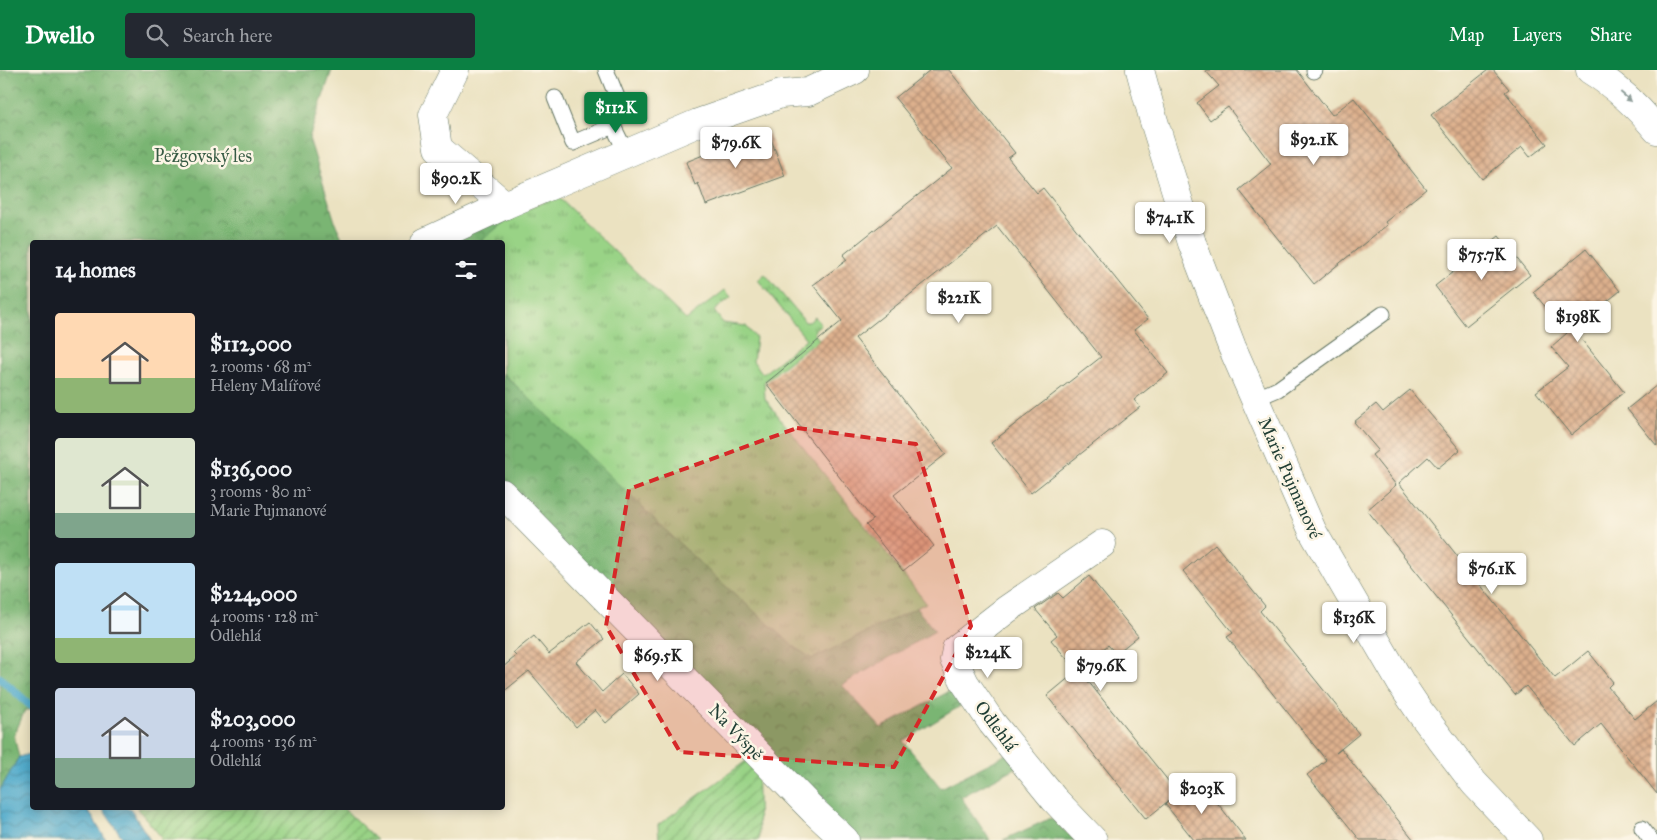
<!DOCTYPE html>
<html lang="en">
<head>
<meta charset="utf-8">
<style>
	body { margin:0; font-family:"IM FELL Great Primer",serif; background:#242831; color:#f1f3f6; height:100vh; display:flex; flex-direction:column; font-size:19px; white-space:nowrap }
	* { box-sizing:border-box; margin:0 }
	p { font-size:16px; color:#9ea1a6 }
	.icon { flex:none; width:28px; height:28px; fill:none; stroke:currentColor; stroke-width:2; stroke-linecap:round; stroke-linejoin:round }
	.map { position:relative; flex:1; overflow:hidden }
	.drawer { position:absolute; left:30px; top:170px; width:475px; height:570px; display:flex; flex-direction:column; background:#171b24; border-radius:5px; box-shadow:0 2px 12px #0003 }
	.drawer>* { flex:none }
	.price { position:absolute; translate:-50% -42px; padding:0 11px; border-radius:5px; background:#fff; color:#222; font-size:16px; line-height:32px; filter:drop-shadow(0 1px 2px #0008) }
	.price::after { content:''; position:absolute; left:50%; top:30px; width:15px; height:11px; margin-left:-8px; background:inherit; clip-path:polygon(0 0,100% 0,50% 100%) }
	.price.current { background:#0b8043; color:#fff }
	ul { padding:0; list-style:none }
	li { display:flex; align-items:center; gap:15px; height:125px; padding:0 25px }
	li span { display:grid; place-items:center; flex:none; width:140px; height:100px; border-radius:5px; color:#555 }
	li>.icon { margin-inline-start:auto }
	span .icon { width:60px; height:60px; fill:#fffc; stroke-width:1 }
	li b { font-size:21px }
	h2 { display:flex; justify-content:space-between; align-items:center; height:60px; padding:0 25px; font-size:21px }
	header { display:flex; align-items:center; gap:30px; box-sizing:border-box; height:70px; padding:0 25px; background:#0b8043; color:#fff }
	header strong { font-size:24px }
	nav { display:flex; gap:28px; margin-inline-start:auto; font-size:18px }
	.search { width:350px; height:45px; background:#242831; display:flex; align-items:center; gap:12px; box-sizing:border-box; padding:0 18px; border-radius:5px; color:#9ea1a6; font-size:19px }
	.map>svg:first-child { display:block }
</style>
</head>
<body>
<header>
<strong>Dwello</strong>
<div class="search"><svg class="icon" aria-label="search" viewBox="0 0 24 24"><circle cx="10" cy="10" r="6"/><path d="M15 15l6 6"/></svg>Search here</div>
<nav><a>Map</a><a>Layers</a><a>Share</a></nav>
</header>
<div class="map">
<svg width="1657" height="770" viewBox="0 0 1657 770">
	<defs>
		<pattern id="forest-crowns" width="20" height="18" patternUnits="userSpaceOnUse" patternTransform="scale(1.25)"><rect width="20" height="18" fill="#7ab573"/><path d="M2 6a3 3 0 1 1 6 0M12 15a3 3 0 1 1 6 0" fill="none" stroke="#63945f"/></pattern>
		<pattern id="park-tufts" width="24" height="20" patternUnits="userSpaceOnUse" patternTransform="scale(1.25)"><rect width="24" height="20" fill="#99d386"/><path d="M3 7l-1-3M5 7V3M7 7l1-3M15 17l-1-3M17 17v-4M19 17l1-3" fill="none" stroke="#7cac6e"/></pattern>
		<pattern id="garden-furrows" width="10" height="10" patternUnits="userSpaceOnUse" patternTransform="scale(1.25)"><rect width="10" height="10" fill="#99d386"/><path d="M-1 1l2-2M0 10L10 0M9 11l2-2" fill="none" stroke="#7cac6e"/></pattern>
		<pattern id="water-waves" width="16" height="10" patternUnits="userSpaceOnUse" patternTransform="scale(1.25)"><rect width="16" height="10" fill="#4ba8ca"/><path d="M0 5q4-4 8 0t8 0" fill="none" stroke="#3e8aa5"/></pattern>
		<pattern id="building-cross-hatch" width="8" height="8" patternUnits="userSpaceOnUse" patternTransform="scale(1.25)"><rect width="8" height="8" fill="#ddb08d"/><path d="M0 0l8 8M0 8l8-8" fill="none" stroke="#b39074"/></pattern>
	</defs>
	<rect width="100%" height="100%" fill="#fcf5e5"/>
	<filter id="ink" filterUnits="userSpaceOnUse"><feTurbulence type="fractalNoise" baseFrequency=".02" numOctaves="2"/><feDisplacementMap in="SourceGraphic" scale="10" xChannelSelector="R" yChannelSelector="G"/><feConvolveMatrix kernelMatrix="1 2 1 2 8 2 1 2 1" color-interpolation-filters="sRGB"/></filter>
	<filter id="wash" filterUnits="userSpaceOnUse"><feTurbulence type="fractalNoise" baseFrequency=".0096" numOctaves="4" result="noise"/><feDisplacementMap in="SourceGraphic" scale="20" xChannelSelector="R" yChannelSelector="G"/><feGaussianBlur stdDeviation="1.12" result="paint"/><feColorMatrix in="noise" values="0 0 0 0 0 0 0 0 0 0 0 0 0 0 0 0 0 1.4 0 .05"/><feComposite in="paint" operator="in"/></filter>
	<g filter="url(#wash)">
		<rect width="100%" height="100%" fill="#ebe2c1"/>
		<g fill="url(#forest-crowns)" stroke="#4c7954">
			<path d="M0 0H332L309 68 336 155 343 170 341 172H32V640H25L14 666 19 687 0 720Z"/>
			<path d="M510 147 480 172H444Z"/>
			<path d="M502 303 812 589 916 538 935 561 842 615 881 658 965 613 975 627 903 671 941 718 1015 680 1025 693 961 727 990 770H845L503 423Z"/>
			<path d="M1051 748 1075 770H1003Z"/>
		</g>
		<path fill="url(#park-tufts)" stroke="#5c885d" d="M557 126 686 250 725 220 731 227 714 241 723 253 746 256 756 268 753 291 763 304 806 269 758 210 765 204 805 252H809L815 247 821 254 815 259 814 263 819 270 812 276 810 275 764 312 765 329 926 533 812 589 795 577 703 496 503 303 502 172H480L510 147Z"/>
		<g fill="url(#garden-furrows)" stroke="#5c885d">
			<path d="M757 683 759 770H659L658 755Z"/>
			<path d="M137 738H343L377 770H160L162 768Z"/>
		</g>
		<g fill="url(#water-waves)" stroke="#35727f">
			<path d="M32 683V738H87L106 770H0V720L19 687Z"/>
			<path d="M102 738H130L150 770H124Z"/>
		</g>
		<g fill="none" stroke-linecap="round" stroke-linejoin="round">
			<path stroke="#4ba8ca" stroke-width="8" d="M0 608 32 637"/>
		</g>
		<g id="blocks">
			<g fill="url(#building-cross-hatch)">
				<path d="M930 0H949L1015 83 1008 88 1037 123 1043 118 1148 249 1134 260 1168 303 1134 330 1140 337 1031 423 991 373 1101 287 997 156 855 268 946 384 894 425 934 476 903 501 866 455 873 450 766 313 842 251 813 215 847 190 843 185 952 98 895 28Z"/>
				<path d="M1205 0H1297L1332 45 1354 28 1426 119 1385 152 1387 155 1314 214 1239 120 1271 94 1228 37 1210 50 1197 33 1219 16Z"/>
				<path d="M1488 0H1493L1509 19 1505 22 1547 74 1530 87 1522 77 1482 109 1431 45Z"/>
				<path d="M769 64 785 106 706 135 698 113 695 115 686 92 708 83 709 86Z"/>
				<path d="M1499 166 1530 205 1466 256 1435 216Z"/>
				<path d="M1586 179 1620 221 1573 259 1624 322 1571 365 1536 322 1568 297 1551 277 1567 263 1533 222Z"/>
				<path d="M1657 315V376L1627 339Z"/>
				<path d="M1410 320 1460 380 1438 398 1428 387 1399 413 1555 608 1588 581 1613 612 1608 617 1635 649 1657 631V724L1601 654 1575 676 1526 616 1515 625 1367 440 1396 415 1372 385 1378 380 1354 352 1376 334 1383 342Z"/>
				<path d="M1215 474 1265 536 1260 541 1359 664 1336 683 1341 679 1414 770H1360L1307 705 1326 690 1227 567 1233 563 1183 501Z"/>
				<path d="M1089 506 1138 566 1116 584 1108 575 1079 600 1178 723 1146 749 1047 626 1077 601 1051 570 1057 565 1035 539 1058 523 1063 528Z"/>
				<path d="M590 552 604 569 576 592 602 622 622 604 639 624 606 653 595 640 576 657 529 601 502 623V598L516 586 513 583 534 566 549 584Z"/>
				<path d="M1197 708 1223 740 1246 770H1194L1165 734Z"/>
			</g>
		</g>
	</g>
	<g filter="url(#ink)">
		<use href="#blocks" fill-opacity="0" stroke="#667765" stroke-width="1"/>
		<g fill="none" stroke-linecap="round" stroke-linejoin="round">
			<g stroke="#667765" stroke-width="17">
				<g id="service">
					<path d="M606 0 621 37 613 56 626 82"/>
					<path d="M1314 1 1315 0"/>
					<path d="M555 28 573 73 613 56"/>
					<path d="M1255 329 1278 319 1383 244"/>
					<path d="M1642 758 1651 770"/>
				</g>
			</g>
			<g stroke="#667765" stroke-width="29">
				<g id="minor">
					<path d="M455 0 433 45 438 78 505 135 698 53 781 24 808 22 855 0"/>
					<path d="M1140 0 1153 48 1192 173 1232 277 1313 462 1402 615 1420 642 1474 713 1528 770"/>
					<path d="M1590 0C1616 16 1638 37 1657 60"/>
					<path d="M425 172 505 135"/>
					<path d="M502 423 814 741 845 770"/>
					<path d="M1093 770 1054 729 992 653 965 613 954 590 956 579 1006 540 1102 474"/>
				</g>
			</g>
			<use href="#service" stroke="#fff" stroke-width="15"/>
			<use href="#minor" stroke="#fff" stroke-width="28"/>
		</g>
		<defs><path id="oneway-solid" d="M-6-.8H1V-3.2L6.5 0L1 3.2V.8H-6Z" transform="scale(1.25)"/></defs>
		<use fill="#8f9e9a" href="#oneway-solid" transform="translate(1626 27) rotate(41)"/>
	</g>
	<path fill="#d62828" fill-opacity="0.2" stroke="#d62828" stroke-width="4" stroke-dasharray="10 6" stroke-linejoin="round" d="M797 358 916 374 971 556 894 697 680 682 606 556 629 419Z"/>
	<g text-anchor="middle" stroke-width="5" stroke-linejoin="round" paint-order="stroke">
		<g font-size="18" fill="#375b44" stroke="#fcf5e5">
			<text x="203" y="92">Pežgovský les</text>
		</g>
		<g font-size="18" fill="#1f3d34" stroke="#fcf5e5">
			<text transform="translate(1290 408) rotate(66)" y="6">Marie Pujmanové</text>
			<text transform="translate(996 656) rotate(53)" y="6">Odlehlá</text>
			<text transform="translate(736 662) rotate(46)" y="6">Na Výspě</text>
		</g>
	</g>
</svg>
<b class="price current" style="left:616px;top:64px">$112K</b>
<b class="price" style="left:1314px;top:96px">$92.1K</b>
<b class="price" style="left:736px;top:99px">$79.6K</b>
<b class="price" style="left:456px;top:135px">$90.2K</b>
<b class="price" style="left:1170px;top:174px">$74.1K</b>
<b class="price" style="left:1482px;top:211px">$75.7K</b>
<b class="price" style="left:959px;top:254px">$221K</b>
<b class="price" style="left:1578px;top:273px">$198K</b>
<b class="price" style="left:1492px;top:525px">$76.1K</b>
<b class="price" style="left:1354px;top:574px">$136K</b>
<b class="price" style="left:988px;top:609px">$224K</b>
<b class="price" style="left:658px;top:612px">$69.5K</b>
<b class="price" style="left:1101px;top:622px">$79.6K</b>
<b class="price" style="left:1202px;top:745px">$203K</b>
<section class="drawer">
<h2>14 homes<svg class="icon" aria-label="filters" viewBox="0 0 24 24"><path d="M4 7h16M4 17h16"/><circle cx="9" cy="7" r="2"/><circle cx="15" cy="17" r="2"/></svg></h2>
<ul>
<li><span style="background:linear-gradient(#ffd9b3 65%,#8fb573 0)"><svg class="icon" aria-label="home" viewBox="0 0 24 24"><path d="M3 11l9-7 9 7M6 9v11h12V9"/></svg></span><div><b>$112,000</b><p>2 rooms · 68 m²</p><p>Heleny Malířové</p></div></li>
<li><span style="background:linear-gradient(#dfe7d0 75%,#7fa58c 0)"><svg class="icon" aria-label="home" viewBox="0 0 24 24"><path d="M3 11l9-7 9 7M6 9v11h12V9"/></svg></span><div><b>$136,000</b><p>3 rooms · 80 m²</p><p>Marie Pujmanové</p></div></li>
<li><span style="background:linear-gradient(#bfe0f5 75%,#8fb573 0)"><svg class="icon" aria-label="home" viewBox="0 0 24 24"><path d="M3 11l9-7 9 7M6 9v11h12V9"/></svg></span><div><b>$224,000</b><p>4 rooms · 128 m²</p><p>Odlehlá</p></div></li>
<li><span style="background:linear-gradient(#c9d6e8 70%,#7fa58c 0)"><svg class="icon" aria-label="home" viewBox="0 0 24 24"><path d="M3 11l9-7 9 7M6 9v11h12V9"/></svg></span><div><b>$203,000</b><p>4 rooms · 136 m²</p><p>Odlehlá</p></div></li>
</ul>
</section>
</div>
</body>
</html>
